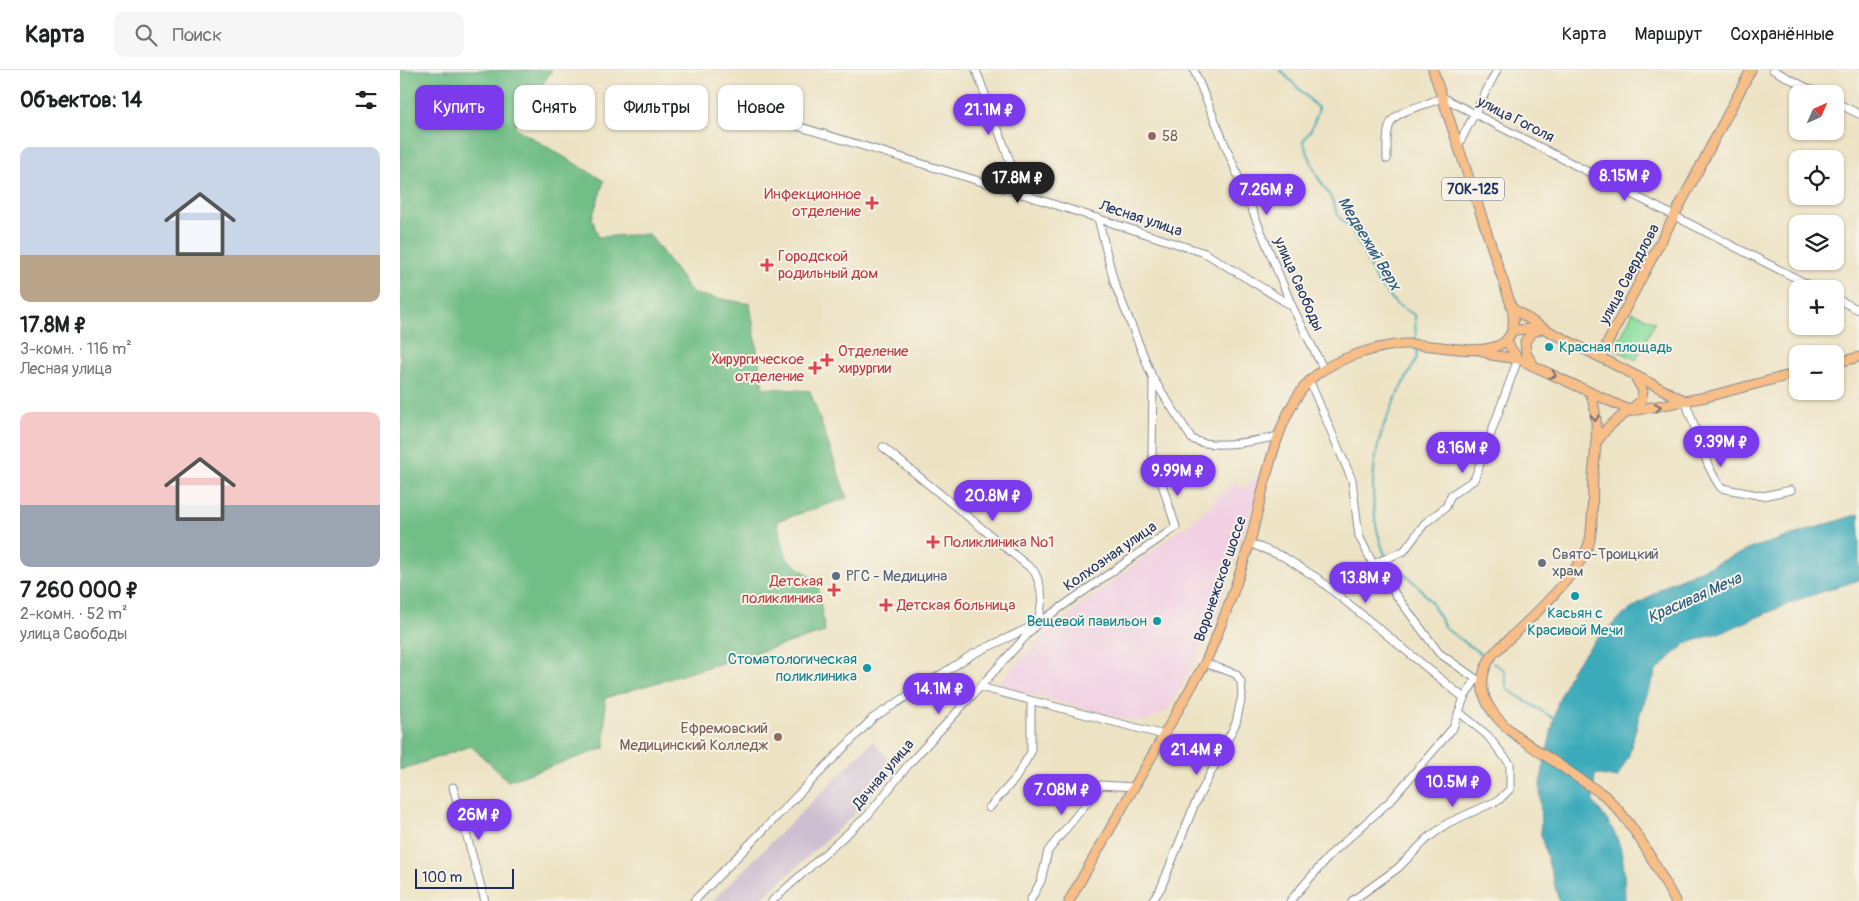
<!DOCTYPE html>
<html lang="ru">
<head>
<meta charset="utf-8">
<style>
	body { margin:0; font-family:Pangolin,sans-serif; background:#f6f6f6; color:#202124; height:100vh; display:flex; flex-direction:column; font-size:19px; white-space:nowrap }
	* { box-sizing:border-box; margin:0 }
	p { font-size:16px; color:#757577 }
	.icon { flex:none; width:28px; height:28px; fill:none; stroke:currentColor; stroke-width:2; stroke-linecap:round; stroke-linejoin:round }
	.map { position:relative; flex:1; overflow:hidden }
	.sheet { display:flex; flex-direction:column; background:#fff; width:400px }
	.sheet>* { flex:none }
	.top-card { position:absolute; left:15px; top:15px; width:475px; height:45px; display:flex; gap:10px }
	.needle { width:32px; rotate:45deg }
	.tools { position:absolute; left:1389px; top:15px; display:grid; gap:10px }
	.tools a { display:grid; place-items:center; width:55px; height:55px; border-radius:10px; background:#fff; box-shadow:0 1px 4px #0004; font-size:25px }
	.scale { position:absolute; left:15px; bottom:12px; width:99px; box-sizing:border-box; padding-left:5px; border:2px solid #1b2f5e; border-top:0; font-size:14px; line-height:18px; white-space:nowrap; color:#1b2f5e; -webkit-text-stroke:4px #f7f3e8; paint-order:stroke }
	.price { position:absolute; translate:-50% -42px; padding:0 11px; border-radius:18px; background:#7c3aed; color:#fff; font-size:16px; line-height:32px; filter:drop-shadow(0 1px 2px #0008) }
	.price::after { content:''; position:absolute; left:50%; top:30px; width:15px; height:11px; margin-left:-8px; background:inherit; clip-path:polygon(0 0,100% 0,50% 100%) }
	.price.active { background:#222; color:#fff }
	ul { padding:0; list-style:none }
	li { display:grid; align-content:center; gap:10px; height:265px; padding:0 20px }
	li span { display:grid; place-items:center; height:155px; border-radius:10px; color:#555 }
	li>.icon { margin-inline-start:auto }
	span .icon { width:90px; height:90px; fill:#fffc; stroke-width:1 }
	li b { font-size:21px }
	h2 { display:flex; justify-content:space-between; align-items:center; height:60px; padding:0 20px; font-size:21px }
	.chip { padding:0 18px; border-radius:10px; background:#fff; box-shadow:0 1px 4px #0004; font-size:18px; line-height:45px }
	.chip.active { background:#7c3aed; color:#fff }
	header { display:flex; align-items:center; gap:30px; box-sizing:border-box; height:70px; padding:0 25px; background:#fff; border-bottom:1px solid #e0e0e0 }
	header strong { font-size:24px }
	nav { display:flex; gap:28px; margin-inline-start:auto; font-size:18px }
	.search { width:350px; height:45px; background:#f6f6f6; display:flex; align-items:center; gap:12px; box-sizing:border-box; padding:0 18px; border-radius:10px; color:#757577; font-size:19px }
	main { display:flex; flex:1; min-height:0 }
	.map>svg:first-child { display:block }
</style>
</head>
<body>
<header>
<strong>Карта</strong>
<div class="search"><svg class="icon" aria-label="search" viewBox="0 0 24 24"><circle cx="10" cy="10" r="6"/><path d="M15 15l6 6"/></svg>Поиск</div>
<nav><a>Карта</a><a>Маршрут</a><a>Сохранённые</a></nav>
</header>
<main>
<section class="sheet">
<h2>Объектов: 14<svg class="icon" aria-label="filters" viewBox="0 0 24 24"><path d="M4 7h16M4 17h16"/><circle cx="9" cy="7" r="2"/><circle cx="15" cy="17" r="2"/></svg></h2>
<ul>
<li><span style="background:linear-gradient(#c9d6e8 70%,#b9a48a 0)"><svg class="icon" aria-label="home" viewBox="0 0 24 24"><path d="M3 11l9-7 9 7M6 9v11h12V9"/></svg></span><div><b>17.8M ₽</b><p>3-комн. · 116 m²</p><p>Лесная улица</p></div></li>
<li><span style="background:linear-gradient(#f6c9c9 60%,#9aa5b1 0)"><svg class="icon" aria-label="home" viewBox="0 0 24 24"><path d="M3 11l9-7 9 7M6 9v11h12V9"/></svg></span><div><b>7 260 000 ₽</b><p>2-комн. · 52 m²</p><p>улица Свободы</p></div></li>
</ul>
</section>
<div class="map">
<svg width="1459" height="831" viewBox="0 0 1459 831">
	<rect width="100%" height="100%" fill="#f7f3e8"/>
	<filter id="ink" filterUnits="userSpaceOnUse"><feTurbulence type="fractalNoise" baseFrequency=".02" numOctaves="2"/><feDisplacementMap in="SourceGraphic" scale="10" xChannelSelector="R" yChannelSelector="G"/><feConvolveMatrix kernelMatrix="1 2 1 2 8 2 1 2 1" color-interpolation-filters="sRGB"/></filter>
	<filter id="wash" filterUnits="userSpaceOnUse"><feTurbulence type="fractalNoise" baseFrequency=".0096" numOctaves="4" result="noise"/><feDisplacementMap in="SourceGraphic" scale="20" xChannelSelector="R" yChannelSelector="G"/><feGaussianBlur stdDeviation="1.12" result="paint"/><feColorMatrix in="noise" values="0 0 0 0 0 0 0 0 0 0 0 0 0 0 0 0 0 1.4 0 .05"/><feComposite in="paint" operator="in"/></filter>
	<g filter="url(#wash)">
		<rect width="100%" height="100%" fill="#ede3c4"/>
		<path fill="#f1d0e3" d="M863 402 814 553 769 639 747 651 729 650 612 619 600 611 649 561 782 458 789 455 835 411 842 419Z"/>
		<path fill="#cebed1" d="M473 671 494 697 461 738 359 831H312Z"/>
		<path fill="#8ee0a1" stroke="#548880" d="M1233 242 1255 252 1236 290 1215 279Z"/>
		<path fill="#72be87" stroke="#467672" d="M0 0H152L114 57 204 111 192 148 198 167 249 164 293 224 350 234 363 318 410 321 447 428 377 451 387 489 417 511 425 562 205 628V678L108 711 71 676 0 700Z"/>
		<path fill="#3baaba" stroke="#2b6c8c" d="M1459 444V510L1400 529 1327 560 1285 574 1256 601 1240 643 1229 685 1217 708 1195 704 1193 732C1224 769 1224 784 1225 831H1159L1141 766 1140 713 1158 631 1172 599 1198 567 1227 542 1268 514 1355 477Z"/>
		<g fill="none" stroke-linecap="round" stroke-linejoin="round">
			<g stroke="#3baaba" stroke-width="2">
				<path d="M880 0 919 39 911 60 903 71 917 106 930 126 939 147 953 161 976 210 996 234 1015 245 1016 271"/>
				<path d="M985 485C967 442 970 385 989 343 997 324 1008 306 1017 288V279"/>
				<path d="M988 489 1018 516 1031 532 1046 559 1087 588"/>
				<path d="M1093 593 1104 600 1107 619 1156 650"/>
			</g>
		</g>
	</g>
	<g filter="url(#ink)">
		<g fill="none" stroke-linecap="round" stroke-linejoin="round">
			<g stroke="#848991" stroke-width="9">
				<g id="minor">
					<path d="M576 0 622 124"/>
					<path d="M794 0 892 236 924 300"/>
					<path d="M1373 0 1419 24"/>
					<path d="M1435 32 1459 44"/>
					<path d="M341 39 622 124 805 183 892 236"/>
					<path d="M1059 74 1097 0"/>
					<path d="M987 89C987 79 986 67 989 57 994 38 1027 37 1042 27L1417 219"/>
					<path d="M1435 228 1459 240"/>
					<path d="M754 310 792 369C813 380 856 371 879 366"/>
					<path d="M910 312 952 410 959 466 973 494 1039 583 1076 609"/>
					<path d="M1285 331C1298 361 1302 391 1321 418L1363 426 1391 420"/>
					<path d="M849 473 884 487 917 508 1064 628"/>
					<path d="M973 494 1004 481 1025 453 1046 437 1051 425 1074 410 1118 289"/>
					<path d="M580 617 637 554 776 457 752 384 753 309 714 212 698 148"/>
					<path d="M53 717 85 831"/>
					<path d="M589 738 615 709 631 682V631"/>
					<path d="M294 831 473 648 573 584 637 554C643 534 644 520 634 501L483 377"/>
					<path d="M372 831 468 745 509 694 580 617 764 665"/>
					<path d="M630 831 641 811 648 781 701 715 734 717"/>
					<path d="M752 831 761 818 794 736 836 653 842 625 841 612 836 604 805 593"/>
					<path d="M890 831 931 784 991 730 1053 658 1064 628 1076 609 1080 611"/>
					<path d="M952 831 998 798 1028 768 1048 753 1099 730 1110 719V694L1087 665 1059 642"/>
				</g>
			</g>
			<g stroke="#848991" stroke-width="11">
				<g id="major">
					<path d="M1112 238 1143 258 1285 331"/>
					<path d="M1114 260 1141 258"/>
					<path d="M1106 271 1118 289 1231 341 1306 327 1398 303"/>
					<path d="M1080 280 1091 285 1118 289"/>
					<path d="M1200 287 1351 0"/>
					<path d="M1435 293 1459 287"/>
					<path d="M1134 296 1126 283 1125 271 1132 263 1143 258"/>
					<path d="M1190 322C1200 348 1196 378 1193 405 1192 422 1194 459 1189 473 1179 507 1119 559 1093 584 1059 632 1114 665 1149 688 1167 700 1185 713 1204 725 1236 755 1254 793 1275 831"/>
					<path d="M1196 373 1208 357 1241 331 1243 321 1235 307"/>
					<path d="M669 831 805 593C823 553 837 513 850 472 863 424 876 337 916 305 937 288 977 276 1004 274 1039 272 1125 303 1112 238L1033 0"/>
				</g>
			</g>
			<use href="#minor" stroke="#fff" stroke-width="7"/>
			<use href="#major" stroke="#f7be88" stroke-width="9"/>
		</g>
		<defs><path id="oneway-chevron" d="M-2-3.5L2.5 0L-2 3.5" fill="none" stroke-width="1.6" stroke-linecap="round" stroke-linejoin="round" transform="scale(1.25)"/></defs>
		<g stroke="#7e6f71">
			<use href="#oneway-chevron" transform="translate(1153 305) rotate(25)"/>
			<use href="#oneway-chevron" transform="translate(1258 337) rotate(-12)"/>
			<use href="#oneway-chevron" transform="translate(1195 348) rotate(88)"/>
		</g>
	</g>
	<g fill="#8d6e63" stroke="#f7f3e8" stroke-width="2">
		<circle cx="752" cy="66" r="5"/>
		<circle cx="378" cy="667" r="5"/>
	</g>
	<g fill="#e0444e" stroke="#f7f3e8" stroke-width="2">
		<path d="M469.5 125.5h5v5h5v5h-5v5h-5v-5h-5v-5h5z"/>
		<path d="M364.5 187.5h5v5h5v5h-5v5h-5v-5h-5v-5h5z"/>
		<path d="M424.5 282.5h5v5h5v5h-5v5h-5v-5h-5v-5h5z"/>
		<path d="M412.5 290.5h5v5h5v5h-5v5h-5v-5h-5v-5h5z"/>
		<path d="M530.5 464.5h5v5h5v5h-5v5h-5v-5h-5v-5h5z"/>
		<path d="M431.5 512.5h5v5h5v5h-5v5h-5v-5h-5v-5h5z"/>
		<path d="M483.5 527.5h5v5h5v5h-5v5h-5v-5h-5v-5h5z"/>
	</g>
	<g fill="#0f9aa8" stroke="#f7f3e8" stroke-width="2">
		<circle cx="1149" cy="277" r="5"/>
		<circle cx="1175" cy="526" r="5"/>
		<circle cx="757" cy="551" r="5"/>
		<circle cx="467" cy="598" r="5"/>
	</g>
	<circle fill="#6b7280" stroke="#f7f3e8" stroke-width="2" cx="1142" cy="493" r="5"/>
	<circle fill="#5c6f8a" stroke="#f7f3e8" stroke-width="2" cx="436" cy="506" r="5"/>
	<g text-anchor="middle" stroke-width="4" stroke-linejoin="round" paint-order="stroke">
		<rect fill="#f7f3e8" stroke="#5d6a87" stroke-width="1" x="1042" y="107.5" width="62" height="23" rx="4"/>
		<g font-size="14" font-weight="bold" fill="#1b2f5e">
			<text x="1073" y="124">70К-125</text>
		</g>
		<g font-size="15" fill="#1b2f5e" stroke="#f7f3e8">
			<text transform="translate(1116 49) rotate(27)" y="5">улица Гоголя</text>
			<text transform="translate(741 148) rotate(18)" y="5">Лесная улица</text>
			<text transform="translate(1229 204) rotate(-62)" y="5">улица Свердлова</text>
			<text transform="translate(899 214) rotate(66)" y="5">улица Свободы</text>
			<text transform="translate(710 486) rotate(-35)" y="5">Колхозная улица</text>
			<text transform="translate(820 509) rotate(-71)" y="5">Воронежское шоссе</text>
			<text transform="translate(483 704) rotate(-50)" y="5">Дачная улица</text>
		</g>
		<g font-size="15" fill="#785e54" stroke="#f7f3e8" text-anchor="start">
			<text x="762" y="71">58</text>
			<text x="368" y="663" text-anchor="end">Ефремовский<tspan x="368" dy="17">Медицинский Колледж</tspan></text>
		</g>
		<g font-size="15" fill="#be3a42" stroke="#f7f3e8" text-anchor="start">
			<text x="461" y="129" text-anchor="end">Инфекционное<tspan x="461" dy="17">отделение</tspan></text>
			<text x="378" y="191">Городской<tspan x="378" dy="17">родильный дом</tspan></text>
			<text x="438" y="286">Отделение<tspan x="438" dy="17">хирургии</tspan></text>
			<text x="404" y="294" text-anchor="end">Хирургическое<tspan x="404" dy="17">отделение</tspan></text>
			<text x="544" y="477">Поликлиника №1</text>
			<text x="423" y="516" text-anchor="end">Детская<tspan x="423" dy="17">поликлиника</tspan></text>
			<text x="497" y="540">Детская больница</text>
		</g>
		<g font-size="15" fill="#0d838f" stroke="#f7f3e8" text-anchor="end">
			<text x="1159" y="282" text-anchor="start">Красная площадь</text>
			<text x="1175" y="548" text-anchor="middle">Касьян с<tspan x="1175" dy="17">Красивой Мечи</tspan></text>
			<text x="747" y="556">Вещевой павильон</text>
			<text x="457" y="594">Стоматологическая<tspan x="457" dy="17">поликлиника</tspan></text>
		</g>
		<g font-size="15" fill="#5b616d" stroke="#f7f3e8" text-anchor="start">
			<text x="1152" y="489">Свято-Троицкий<tspan x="1152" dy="17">храм</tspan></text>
		</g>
		<g font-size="15" fill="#4e5e75" stroke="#f7f3e8" text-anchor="start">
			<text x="446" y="511">РГС - Медицина</text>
		</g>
		<g font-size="16" font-style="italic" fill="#265a7e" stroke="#f7f3e8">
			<text transform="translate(970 173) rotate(59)" y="6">Медвежий Верх</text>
			<text transform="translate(1294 527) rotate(-24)" y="6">Красивая Меча</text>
		</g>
	</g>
</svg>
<div class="tools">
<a><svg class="needle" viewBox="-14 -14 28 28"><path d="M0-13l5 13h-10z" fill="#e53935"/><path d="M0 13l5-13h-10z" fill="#757577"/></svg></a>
<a><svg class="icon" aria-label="locate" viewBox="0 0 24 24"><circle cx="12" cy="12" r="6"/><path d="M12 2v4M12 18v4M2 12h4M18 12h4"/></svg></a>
<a><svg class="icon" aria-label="layers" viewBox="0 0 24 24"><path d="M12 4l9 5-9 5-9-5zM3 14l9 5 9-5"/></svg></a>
<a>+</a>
<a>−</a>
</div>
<div class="scale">100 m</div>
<b class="price" style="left:589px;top:66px">21.1M ₽</b>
<b class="price" style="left:1225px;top:132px">8.15M ₽</b>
<b class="price active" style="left:618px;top:134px">17.8M ₽</b>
<b class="price" style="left:867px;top:146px">7.26M ₽</b>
<b class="price" style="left:1321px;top:398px">9.39M ₽</b>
<b class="price" style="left:1063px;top:404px">8.16M ₽</b>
<b class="price" style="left:778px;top:427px">9.99M ₽</b>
<b class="price" style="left:593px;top:452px">20.8M ₽</b>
<b class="price" style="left:966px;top:534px">13.8M ₽</b>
<b class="price" style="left:539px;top:645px">14.1M ₽</b>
<b class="price" style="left:797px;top:706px">21.4M ₽</b>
<b class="price" style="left:1053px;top:738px">10.5M ₽</b>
<b class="price" style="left:662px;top:746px">7.08M ₽</b>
<b class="price" style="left:79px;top:771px">26M ₽</b>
<div class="top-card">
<a class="chip active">Купить</a>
<a class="chip">Снять</a>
<a class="chip">Фильтры</a>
<a class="chip">Новое</a>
</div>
</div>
</main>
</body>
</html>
